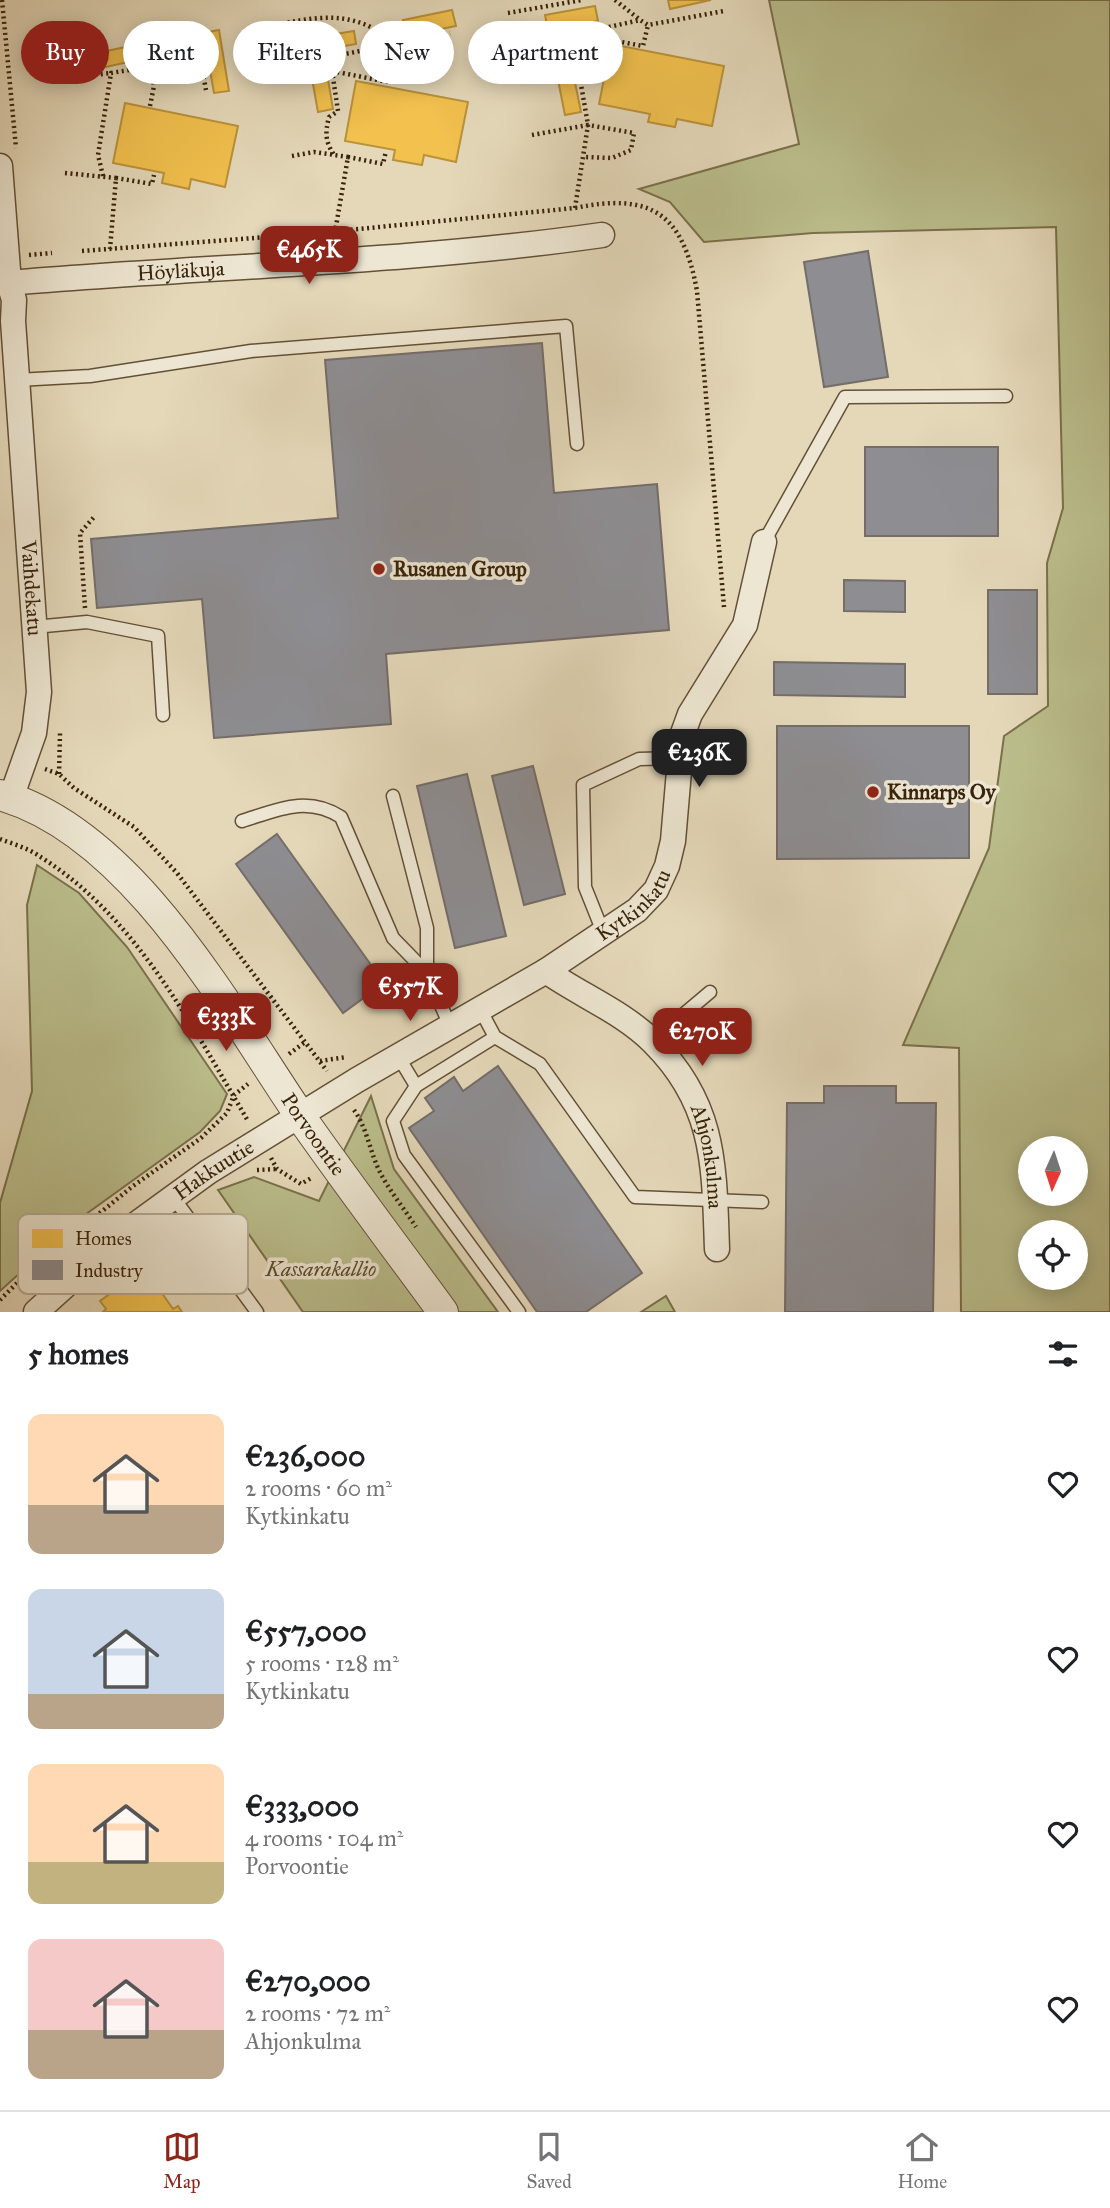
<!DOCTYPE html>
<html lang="en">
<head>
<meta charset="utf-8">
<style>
	body { margin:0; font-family:"IM FELL Great Primer",serif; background:#f2f2f2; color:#202124; height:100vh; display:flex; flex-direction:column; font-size:26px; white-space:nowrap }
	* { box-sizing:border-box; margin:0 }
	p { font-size:23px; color:#757577 }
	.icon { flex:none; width:38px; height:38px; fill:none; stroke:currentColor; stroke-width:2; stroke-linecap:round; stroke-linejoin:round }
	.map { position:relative; height:1312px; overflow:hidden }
	.panel { display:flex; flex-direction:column; background:#fff; flex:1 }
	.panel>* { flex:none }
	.top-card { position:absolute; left:21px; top:21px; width:700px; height:63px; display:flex; gap:14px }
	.needle { width:46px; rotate:183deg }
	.controls { position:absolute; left:1018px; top:1136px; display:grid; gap:14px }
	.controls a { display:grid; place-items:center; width:70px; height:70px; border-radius:50%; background:#fff; box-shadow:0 4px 18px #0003; font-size:35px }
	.price { position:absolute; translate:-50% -60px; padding:0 16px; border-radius:14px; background:#8f2418; color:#fff; font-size:23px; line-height:46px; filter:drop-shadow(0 2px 4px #0008) }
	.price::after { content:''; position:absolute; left:50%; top:42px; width:21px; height:16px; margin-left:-10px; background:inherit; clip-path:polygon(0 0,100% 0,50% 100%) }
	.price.current { background:#222; color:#fff }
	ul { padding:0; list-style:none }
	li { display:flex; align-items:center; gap:21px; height:175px; padding:0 28px }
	li span { display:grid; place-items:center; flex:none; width:196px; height:140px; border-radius:14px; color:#555 }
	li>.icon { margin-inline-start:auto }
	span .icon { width:84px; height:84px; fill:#fffc; stroke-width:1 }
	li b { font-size:30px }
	h2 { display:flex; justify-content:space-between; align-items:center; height:84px; padding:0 28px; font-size:30px }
	.tag { padding:0 24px; border-radius:32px; background:#fff; box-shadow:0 4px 18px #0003; font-size:24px; line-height:63px }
	.tag.current { background:#8f2418; color:#fff }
	.tabs { display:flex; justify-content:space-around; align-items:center; height:98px; border-top:2px solid #e0e0e0; background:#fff; font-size:19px; color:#757577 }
	.tabs a { display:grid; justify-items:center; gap:4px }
	.tabs .current { color:#8f2418 }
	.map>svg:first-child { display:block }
</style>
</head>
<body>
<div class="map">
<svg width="1110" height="1312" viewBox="0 0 1110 1312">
	<rect width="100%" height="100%" fill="#e4d8b9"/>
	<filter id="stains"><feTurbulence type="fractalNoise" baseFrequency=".00286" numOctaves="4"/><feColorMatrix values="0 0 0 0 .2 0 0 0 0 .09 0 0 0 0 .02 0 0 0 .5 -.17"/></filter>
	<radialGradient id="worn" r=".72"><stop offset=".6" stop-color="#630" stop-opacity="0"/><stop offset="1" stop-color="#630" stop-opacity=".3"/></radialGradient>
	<g fill="#babd8b" stroke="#7a704a" stroke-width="2" fill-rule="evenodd">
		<path d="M769 0H1110V1312H961L959 1048 903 1045 989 848 1004 736 1048 706 1047 563 1063 508 1056 227 813 233 704 242 670 202 639 189 799 144ZM1031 1148H1076V1194H1031ZM1031 1232H1076V1278H1031Z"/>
		<path d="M37 865 79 893 127 947 227 1094 220 1111 200 1132 82 1217 0 1291V1203L32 1091 27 905Z"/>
		<path d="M371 1096 394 1169 498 1312H303L218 1190 254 1177 319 1201Z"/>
		<path d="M666 1296 675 1312H641Z"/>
	</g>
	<g fill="#f2c14e" stroke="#ba923a" stroke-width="2">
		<path d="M668 0H711L670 9Z"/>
		<path d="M595 6 598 21 564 28 581 112 565 115 545 15Z"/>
		<path d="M452 10 456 26 407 36 403 20Z"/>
		<path d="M219 30 229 91 214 93 206 48 161 56 159 41Z"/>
		<path d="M354 31 356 44 323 50 333 109 318 112 305 39Z"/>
		<path d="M611 44 724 66 712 126 677 119 675 127 648 122 650 114 599 104Z"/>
		<path d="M130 46 133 61 92 70 88 55Z"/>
		<path d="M356 81 468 102 456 162 424 155 422 165 393 160 395 150 345 141Z"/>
		<path d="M125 103 238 126 225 187 191 179 189 189 162 183 164 173 113 163Z"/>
		<path d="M150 1276 173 1309 178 1306 182 1312H103L106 1309 100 1301 129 1280 134 1288Z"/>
	</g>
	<g fill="#8d8d92" stroke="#746d69" stroke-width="2">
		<path d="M868 251 888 377 824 387 804 262Z"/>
		<path d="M542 343 554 493 657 484 669 630 386 654 391 724 214 738 202 599 97 608 91 539 338 518 325 360Z"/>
		<rect x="865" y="447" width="133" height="89"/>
		<path d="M844 580 905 581V612L844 611Z"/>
		<rect x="988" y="590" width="49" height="104"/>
		<path d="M774 662 905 664V697L774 695Z"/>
		<path d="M777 726H969V858L777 859Z"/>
		<path d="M533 766 565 894 524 905 492 776Z"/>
		<path d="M467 774 506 936 455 948 417 786Z"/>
		<path d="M277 834 384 983 343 1013 236 864Z"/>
		<path d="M498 1066 642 1273 586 1312H537L409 1128 434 1111 425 1098 454 1077 463 1091Z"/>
		<path d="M824 1086H896V1103H936L933 1312H785L787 1103H824Z"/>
	</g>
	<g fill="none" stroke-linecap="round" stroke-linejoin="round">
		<g stroke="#645036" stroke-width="15">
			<g id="service">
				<path d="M17 380 90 376 251 351 566 326 577 444"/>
				<path d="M764 542 845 397 1006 396"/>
				<path d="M34 627 87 622 158 636 163 715"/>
				<path d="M393 796 427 928V973L450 1026"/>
				<path d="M242 821C277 810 307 795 341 817L393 938 427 973"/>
				<path d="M603 932 585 887 583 785 639 759 678 758"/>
				<path d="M480 1009 495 1037 540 1064 635 1197 762 1202"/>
				<path d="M652 1041 710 992"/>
				<path d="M398 1056 416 1086 495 1037"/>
				<path d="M416 1086 393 1121 404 1155 519 1312"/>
				<path d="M173 1197 257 1312"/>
			</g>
		</g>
		<g stroke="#645036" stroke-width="27">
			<g id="minor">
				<path id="s1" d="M0 166 9 283 14 300 13 321 39 692 34 733 11 798"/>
				<path id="s2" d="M9 283C207 266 406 263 602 235"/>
				<path id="s3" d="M546 971C580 995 623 1012 653 1042 716 1105 714 1166 717 1249"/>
				<path id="s4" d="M36 1312 120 1236 208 1172 357 1080 546 971 637 910 656 890 667 866 673 841 682 736 690 714 745 625 764 542"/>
			</g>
		</g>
		<g stroke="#645036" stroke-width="32">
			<g id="tertiary">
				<path id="s5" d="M0 795C135 833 230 1014 305 1123 350 1187 397 1249 443 1312"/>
			</g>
		</g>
		<g stroke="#39230a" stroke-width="4.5" stroke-dasharray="2 3.5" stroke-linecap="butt">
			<path d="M2 0 16 148"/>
			<path d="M615 0 639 19"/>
			<path d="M508 13 582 0"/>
			<path d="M266 27C314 17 355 7 395 44L450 33"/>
			<path d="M579 34 643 46 648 25"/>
			<path d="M332 71 388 82 395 44 330 57 338 111 329 117C325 133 325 141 334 155"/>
			<path d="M57 79 111 73"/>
			<path d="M150 106 154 86 151 66"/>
			<path d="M532 135 588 125 574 44 578 34 640 20 648 25 724 11"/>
			<path d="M292 156 314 152 348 157 335 232"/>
			<path d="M348 157 383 164 386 151"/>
			<path d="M65 173 116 178 110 249"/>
			<path d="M103 176 98 155 111 73 200 58 206 90"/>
			<path d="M116 178 152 184 154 175"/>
			<path d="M575 208 588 125 634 133 631 150 612 158 584 157"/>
			<path d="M82 251 307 234 575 208C652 192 683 214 697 291L724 607"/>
			<path d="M29 255 52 253"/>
			<path d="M85 608 80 533 94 517"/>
			<path d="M45 769 59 774 74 788 134 827 177 873 327 1071"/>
			<path d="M59 774 60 733"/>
			<path d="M0 839C13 844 28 848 39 856 136 916 192 1026 248 1121"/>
			<path d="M289 1054 305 1042"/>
			<path d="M320 1061 346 1057"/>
			<path d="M354 1110C368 1129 370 1155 382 1176 392 1194 405 1210 416 1227"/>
			<path d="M271 1158 277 1169 301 1184 313 1177"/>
			<path d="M257 1170 277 1169"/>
			<path d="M0 1300 31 1269 133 1186 201 1138 227 1113 234 1095 248 1084"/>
		</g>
		<use href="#service" stroke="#ede6d2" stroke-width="12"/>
		<use href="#minor" stroke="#ede6d2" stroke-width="24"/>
		<use href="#tertiary" stroke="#ede6d2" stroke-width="30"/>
	</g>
	<g fill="#8f2418" stroke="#ede6d2" stroke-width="2.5">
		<circle cx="379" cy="569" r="7"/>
		<circle cx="873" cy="792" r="7"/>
	</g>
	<g text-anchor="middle" stroke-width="7" stroke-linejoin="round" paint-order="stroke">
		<g font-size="21" fill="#39230a" stroke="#ede6d2">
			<text dy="7" stroke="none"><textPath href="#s2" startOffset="172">Höyläkuja</textPath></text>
			<text dy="7" stroke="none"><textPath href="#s1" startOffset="424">Vaihdekatu</textPath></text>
			<text dy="7" stroke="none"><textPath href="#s4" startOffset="726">Kytkinkatu</textPath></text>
			<text dy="7" stroke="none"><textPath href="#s5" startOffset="471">Porvoontie</textPath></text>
			<text dy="7" stroke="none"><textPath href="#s3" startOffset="259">Ahjonkulma</textPath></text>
			<text dy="7" stroke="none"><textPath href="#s4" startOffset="228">Hakkuutie</textPath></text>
		</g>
		<g font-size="21" font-weight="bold" fill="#39230a" stroke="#ede6d2" text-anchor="start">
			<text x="393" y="576">Rusanen Group</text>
			<text x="887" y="799">Kinnarps Oy</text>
		</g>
		<g font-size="21" font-style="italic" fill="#594a2a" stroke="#ede6d2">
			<text x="321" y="1276">Kassarakallio</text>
		</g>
	</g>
	<rect x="18" y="1214" width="230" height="80" rx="10" fill="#ede6d2" stroke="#b7ac96" stroke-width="2"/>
	<rect x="32" y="1229" width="31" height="19" fill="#f2c14e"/>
	<rect x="32" y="1260" width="31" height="20" fill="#8d8d92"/>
	<g font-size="19" fill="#39230a">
		<text x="75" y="1245">Homes</text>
		<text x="75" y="1277">Industry</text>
	</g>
	<rect width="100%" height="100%" filter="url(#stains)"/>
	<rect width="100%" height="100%" fill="url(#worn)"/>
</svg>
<div class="controls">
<a><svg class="needle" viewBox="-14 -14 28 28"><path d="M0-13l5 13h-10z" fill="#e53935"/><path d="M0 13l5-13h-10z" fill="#757577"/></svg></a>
<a><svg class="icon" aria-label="locate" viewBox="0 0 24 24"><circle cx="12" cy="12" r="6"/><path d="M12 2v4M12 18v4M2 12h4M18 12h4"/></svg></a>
</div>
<b class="price" style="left:309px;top:286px">€465K</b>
<b class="price current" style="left:699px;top:789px">€236K</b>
<b class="price" style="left:410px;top:1023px">€557K</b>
<b class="price" style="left:226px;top:1053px">€333K</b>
<b class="price" style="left:702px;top:1068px">€270K</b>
<div class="top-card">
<a class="tag current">Buy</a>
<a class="tag">Rent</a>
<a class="tag">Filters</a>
<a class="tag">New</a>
<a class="tag">Apartment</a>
</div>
</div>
<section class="panel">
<h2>5 homes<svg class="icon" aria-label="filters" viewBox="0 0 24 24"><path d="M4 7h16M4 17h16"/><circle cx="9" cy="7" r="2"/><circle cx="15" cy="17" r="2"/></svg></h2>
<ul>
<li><span style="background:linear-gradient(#ffd9b3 65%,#b9a48a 0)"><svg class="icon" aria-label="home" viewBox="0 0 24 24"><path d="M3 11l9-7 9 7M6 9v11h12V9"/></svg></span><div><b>€236,000</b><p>2 rooms · 60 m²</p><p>Kytkinkatu</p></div><svg class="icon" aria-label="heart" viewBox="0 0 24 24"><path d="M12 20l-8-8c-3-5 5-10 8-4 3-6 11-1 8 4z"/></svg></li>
<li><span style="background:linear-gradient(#c9d6e8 75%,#b9a48a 0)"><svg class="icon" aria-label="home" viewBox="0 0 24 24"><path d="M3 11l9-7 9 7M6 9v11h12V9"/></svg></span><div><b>€557,000</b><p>5 rooms · 128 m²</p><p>Kytkinkatu</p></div><svg class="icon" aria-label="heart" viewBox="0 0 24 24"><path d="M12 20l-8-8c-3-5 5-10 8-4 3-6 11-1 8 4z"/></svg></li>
<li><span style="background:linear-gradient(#ffd9b3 70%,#c2b280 0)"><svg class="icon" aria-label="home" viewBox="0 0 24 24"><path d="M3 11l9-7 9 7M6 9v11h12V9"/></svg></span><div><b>€333,000</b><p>4 rooms · 104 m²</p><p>Porvoontie</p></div><svg class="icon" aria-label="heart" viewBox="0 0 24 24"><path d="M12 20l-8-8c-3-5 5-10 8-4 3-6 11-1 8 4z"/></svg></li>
<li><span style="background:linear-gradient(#f6c9c9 65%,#b9a48a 0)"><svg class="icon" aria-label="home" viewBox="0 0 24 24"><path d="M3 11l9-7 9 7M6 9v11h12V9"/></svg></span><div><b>€270,000</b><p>2 rooms · 72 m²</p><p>Ahjonkulma</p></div><svg class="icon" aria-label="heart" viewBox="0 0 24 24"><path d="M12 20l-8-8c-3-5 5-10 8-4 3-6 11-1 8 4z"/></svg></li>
</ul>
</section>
<nav class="tabs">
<a class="current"><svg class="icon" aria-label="map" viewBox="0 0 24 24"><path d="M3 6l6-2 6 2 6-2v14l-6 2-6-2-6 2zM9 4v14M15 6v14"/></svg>Map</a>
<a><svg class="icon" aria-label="saved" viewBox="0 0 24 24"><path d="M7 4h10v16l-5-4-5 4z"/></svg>Saved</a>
<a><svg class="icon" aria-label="home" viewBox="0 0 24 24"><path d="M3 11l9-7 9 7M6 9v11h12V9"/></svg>Home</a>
</nav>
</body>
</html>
